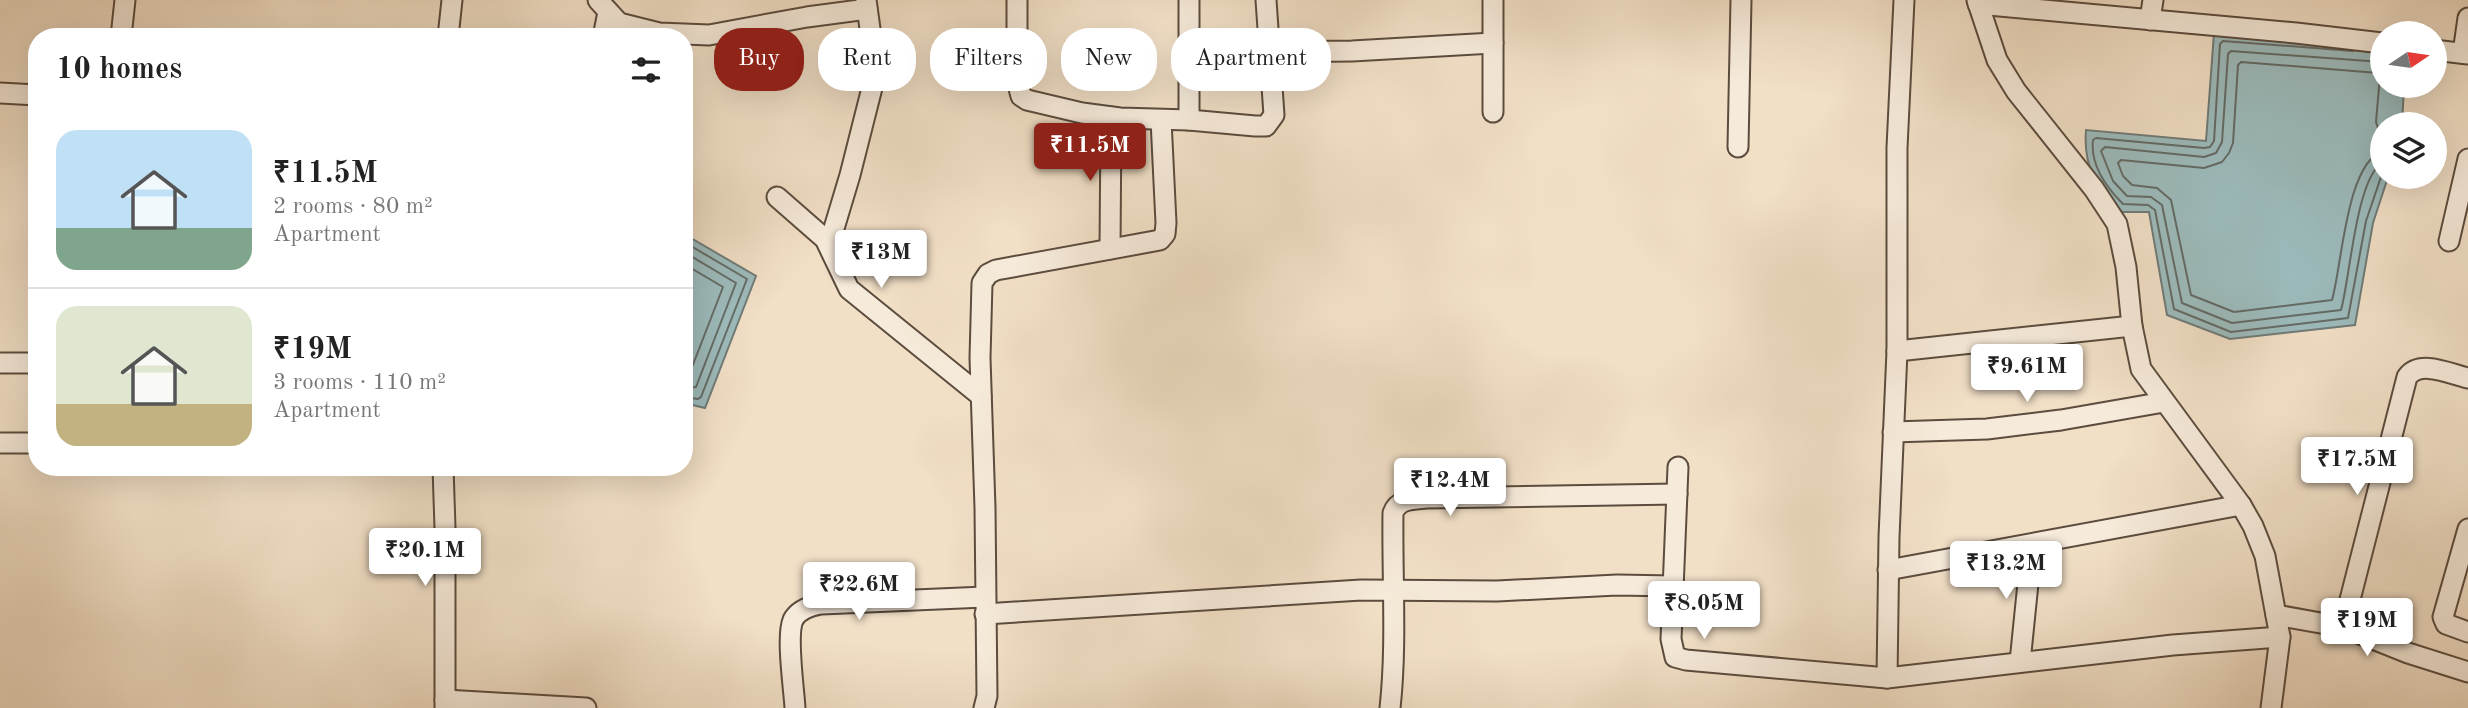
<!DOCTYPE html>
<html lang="en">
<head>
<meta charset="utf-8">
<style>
	body { margin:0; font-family:"Old Standard TT",serif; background:#f2f2f2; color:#222; height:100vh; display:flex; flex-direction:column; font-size:26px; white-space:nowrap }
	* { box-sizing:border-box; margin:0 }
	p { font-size:23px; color:#767676 }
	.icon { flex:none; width:38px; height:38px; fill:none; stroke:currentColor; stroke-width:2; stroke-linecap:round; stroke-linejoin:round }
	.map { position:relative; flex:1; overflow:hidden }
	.sheet { position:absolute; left:28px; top:28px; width:665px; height:448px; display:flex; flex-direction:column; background:#fff; border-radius:28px; box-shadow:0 7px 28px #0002 }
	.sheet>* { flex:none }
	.banner { position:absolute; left:714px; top:28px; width:665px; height:63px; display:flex; gap:14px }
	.needle { width:46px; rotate:77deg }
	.controls { position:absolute; left:2370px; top:21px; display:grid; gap:14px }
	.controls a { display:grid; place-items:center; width:77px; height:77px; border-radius:50%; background:#fff; box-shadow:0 7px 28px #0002; font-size:35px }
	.price { position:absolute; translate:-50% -60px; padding:0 16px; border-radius:7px; background:#fff; color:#222; font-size:23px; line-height:46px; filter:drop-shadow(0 2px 4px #0008) }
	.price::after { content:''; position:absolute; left:50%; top:42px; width:21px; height:16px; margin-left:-10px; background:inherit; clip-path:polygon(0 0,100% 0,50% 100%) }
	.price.active { background:#8f2418; color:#fff }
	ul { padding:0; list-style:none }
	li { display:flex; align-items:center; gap:21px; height:175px; padding:0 28px }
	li+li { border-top:2px solid #e0e0e0 }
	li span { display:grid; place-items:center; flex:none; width:196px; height:140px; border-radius:21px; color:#555 }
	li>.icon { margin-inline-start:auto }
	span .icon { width:84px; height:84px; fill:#fffc; stroke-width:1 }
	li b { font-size:30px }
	h2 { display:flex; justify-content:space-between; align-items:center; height:84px; padding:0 28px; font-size:30px }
	.chip { padding:0 24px; border-radius:28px; background:#fff; box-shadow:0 7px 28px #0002; font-size:24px; line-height:63px }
	.chip.active { background:#8f2418; color:#fff }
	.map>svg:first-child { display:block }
</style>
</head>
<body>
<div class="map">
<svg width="2468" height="708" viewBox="0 0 2468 708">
	<rect width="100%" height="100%" fill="#f1dfc6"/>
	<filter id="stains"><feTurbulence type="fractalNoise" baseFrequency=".00286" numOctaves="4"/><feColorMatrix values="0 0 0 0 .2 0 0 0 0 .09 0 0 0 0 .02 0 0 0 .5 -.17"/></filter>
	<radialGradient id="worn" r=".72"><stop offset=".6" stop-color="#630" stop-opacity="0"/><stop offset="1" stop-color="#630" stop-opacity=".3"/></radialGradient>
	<g fill="#9cbbbc" stroke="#6f7b78" stroke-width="2">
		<path d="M2214 33 2382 46V86H2404L2402 124H2382V177H2388L2373 223 2355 325 2230 339 2167 315 2149 212H2122C2096 187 2083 167 2086 130L2206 141Z"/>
		<path d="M684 234 756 276 705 408 684 403Z"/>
	</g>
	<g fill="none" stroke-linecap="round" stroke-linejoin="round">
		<g stroke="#646b66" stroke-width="2">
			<path d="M2353 51 2223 41 2220 44 2214 141 2210 147 2204 148 2096 138 2093 140C2090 165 2107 188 2123 204L2148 205 2155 210 2174 309 2231 332 2348 318 2366 221 2382 174"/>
			<path d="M2382 62 2231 51 2228 54 2222 142 2216 153 2204 157 2105 147 2101 151 2113 181 2127 196 2151 197 2162 205 2182 303 2232 323 2341 310C2350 279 2356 179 2382 163"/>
			<path d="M2382 140 2376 122 2380 76 2378 73 2241 62 2238 65 2233 143 2229 153 2222 162 2204 168 2121 160 2118 163 2123 176 2132 185 2157 188 2171 200 2191 295 2234 312 2332 300C2342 266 2346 165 2382 151"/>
			<path d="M684 242 747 279 701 397 698 399 684 397"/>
			<path d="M684 252 736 283 696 387 684 388"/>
			<path d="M684 264 723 287 689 375 684 377"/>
		</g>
		<g stroke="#5c4c3e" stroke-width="23">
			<g id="street">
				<path d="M598 0 619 23 659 33 709 35 807 17 867 9"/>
				<path d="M1017 0V81L1021 96 1027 100 1082 113 1120 118 1189 120 1255 126H1266L1274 115 1266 0"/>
				<path d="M1189 0V120"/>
				<path d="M1493 0V112"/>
				<path d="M1904 0 1897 148V351L1889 537 1887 678 2173 645 2280 637"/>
				<path d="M1977 0 1997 60 2016 91 2094 189 2117 224 2126 267 2132 326 2141 369 2241 505 2253 526 2265 556 2280 637 2271 708"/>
				<path d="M1978 4 2296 33 2382 43"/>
				<path d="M2150 20 2153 0"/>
				<path d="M121 37 125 0"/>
				<path d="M448 37 452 0"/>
				<path d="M603 37 608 12"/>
				<path d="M2434 50 2468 54"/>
				<path d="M1270 52 1352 51 1493 43"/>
				<path d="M2463 53 2468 18"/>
				<path d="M0 93 37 95"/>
				<path d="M1738 147 1741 0"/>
				<path d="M777 197 825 239 849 289 981 396"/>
				<path d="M2449 241 2468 159"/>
				<path d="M829 245 850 175 876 72 866 0"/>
				<path d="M1110 249 1111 117"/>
				<path d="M1897 351 2132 326"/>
				<path d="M0 363H37"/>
				<path d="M1893 432 1987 429 2061 420 2164 402"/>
				<path d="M0 443H37"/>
				<path d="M443 467 445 528V708"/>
				<path d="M1678 467 1671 639 1675 657 1686 660 1887 678"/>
				<path d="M2468 529 2443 617 2446 624 2468 632"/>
				<path d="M1888 570 2241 505"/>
				<path d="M985 614 1361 590 1497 591 1617 585 1673 586"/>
				<path d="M2276 615 2343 627 2408 653 2468 672"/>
				<path d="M2343 627 2407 377C2420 359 2450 374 2468 378"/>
				<path d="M2020 662 2032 544"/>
				<path d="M445 700 586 708"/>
				<path d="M795 708C794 689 786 636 793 620 798 610 810 606 821 604L985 597"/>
				<path d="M984 708 987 696 985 508 980 358 982 283 988 274 996 270 1160 240 1165 234 1166 223 1161 120"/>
				<path d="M1390 708C1397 645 1392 578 1393 513 1398 499 1413 499 1427 498L1677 494"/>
			</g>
		</g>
		<use href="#street" stroke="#f6eada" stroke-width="19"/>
	</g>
	<rect width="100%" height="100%" filter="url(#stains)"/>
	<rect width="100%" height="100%" fill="url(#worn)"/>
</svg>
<div class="controls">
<a><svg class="needle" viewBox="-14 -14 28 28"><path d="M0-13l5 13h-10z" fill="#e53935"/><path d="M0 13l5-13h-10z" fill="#767676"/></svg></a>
<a><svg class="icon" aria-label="layers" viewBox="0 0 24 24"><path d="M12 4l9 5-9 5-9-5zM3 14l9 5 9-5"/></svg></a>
</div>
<b class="price active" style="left:1090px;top:183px">₹11.5M</b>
<b class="price" style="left:881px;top:290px">₹13M</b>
<b class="price" style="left:2027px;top:404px">₹9.61M</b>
<b class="price" style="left:2357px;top:497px">₹17.5M</b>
<b class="price" style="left:1450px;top:518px">₹12.4M</b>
<b class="price" style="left:425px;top:588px">₹20.1M</b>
<b class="price" style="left:2006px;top:601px">₹13.2M</b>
<b class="price" style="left:859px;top:622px">₹22.6M</b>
<b class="price" style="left:1704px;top:641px">₹8.05M</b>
<b class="price" style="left:2367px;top:658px">₹19M</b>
<div class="banner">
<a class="chip active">Buy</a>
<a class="chip">Rent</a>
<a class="chip">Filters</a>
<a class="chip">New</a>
<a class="chip">Apartment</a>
</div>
<section class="sheet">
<h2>10 homes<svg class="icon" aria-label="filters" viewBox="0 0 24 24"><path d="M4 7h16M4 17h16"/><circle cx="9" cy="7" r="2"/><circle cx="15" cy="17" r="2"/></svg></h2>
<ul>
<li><span style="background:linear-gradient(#bfe0f5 70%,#7fa58c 0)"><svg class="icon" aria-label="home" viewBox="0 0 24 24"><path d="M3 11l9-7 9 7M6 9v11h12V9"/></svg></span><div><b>₹11.5M</b><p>2 rooms · 80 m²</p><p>Apartment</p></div></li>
<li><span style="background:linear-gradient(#dfe7d0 70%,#c2b280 0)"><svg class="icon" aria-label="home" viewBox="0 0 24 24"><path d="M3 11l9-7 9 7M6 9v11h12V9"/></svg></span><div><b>₹19M</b><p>3 rooms · 110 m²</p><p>Apartment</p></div></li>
</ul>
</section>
</div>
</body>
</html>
